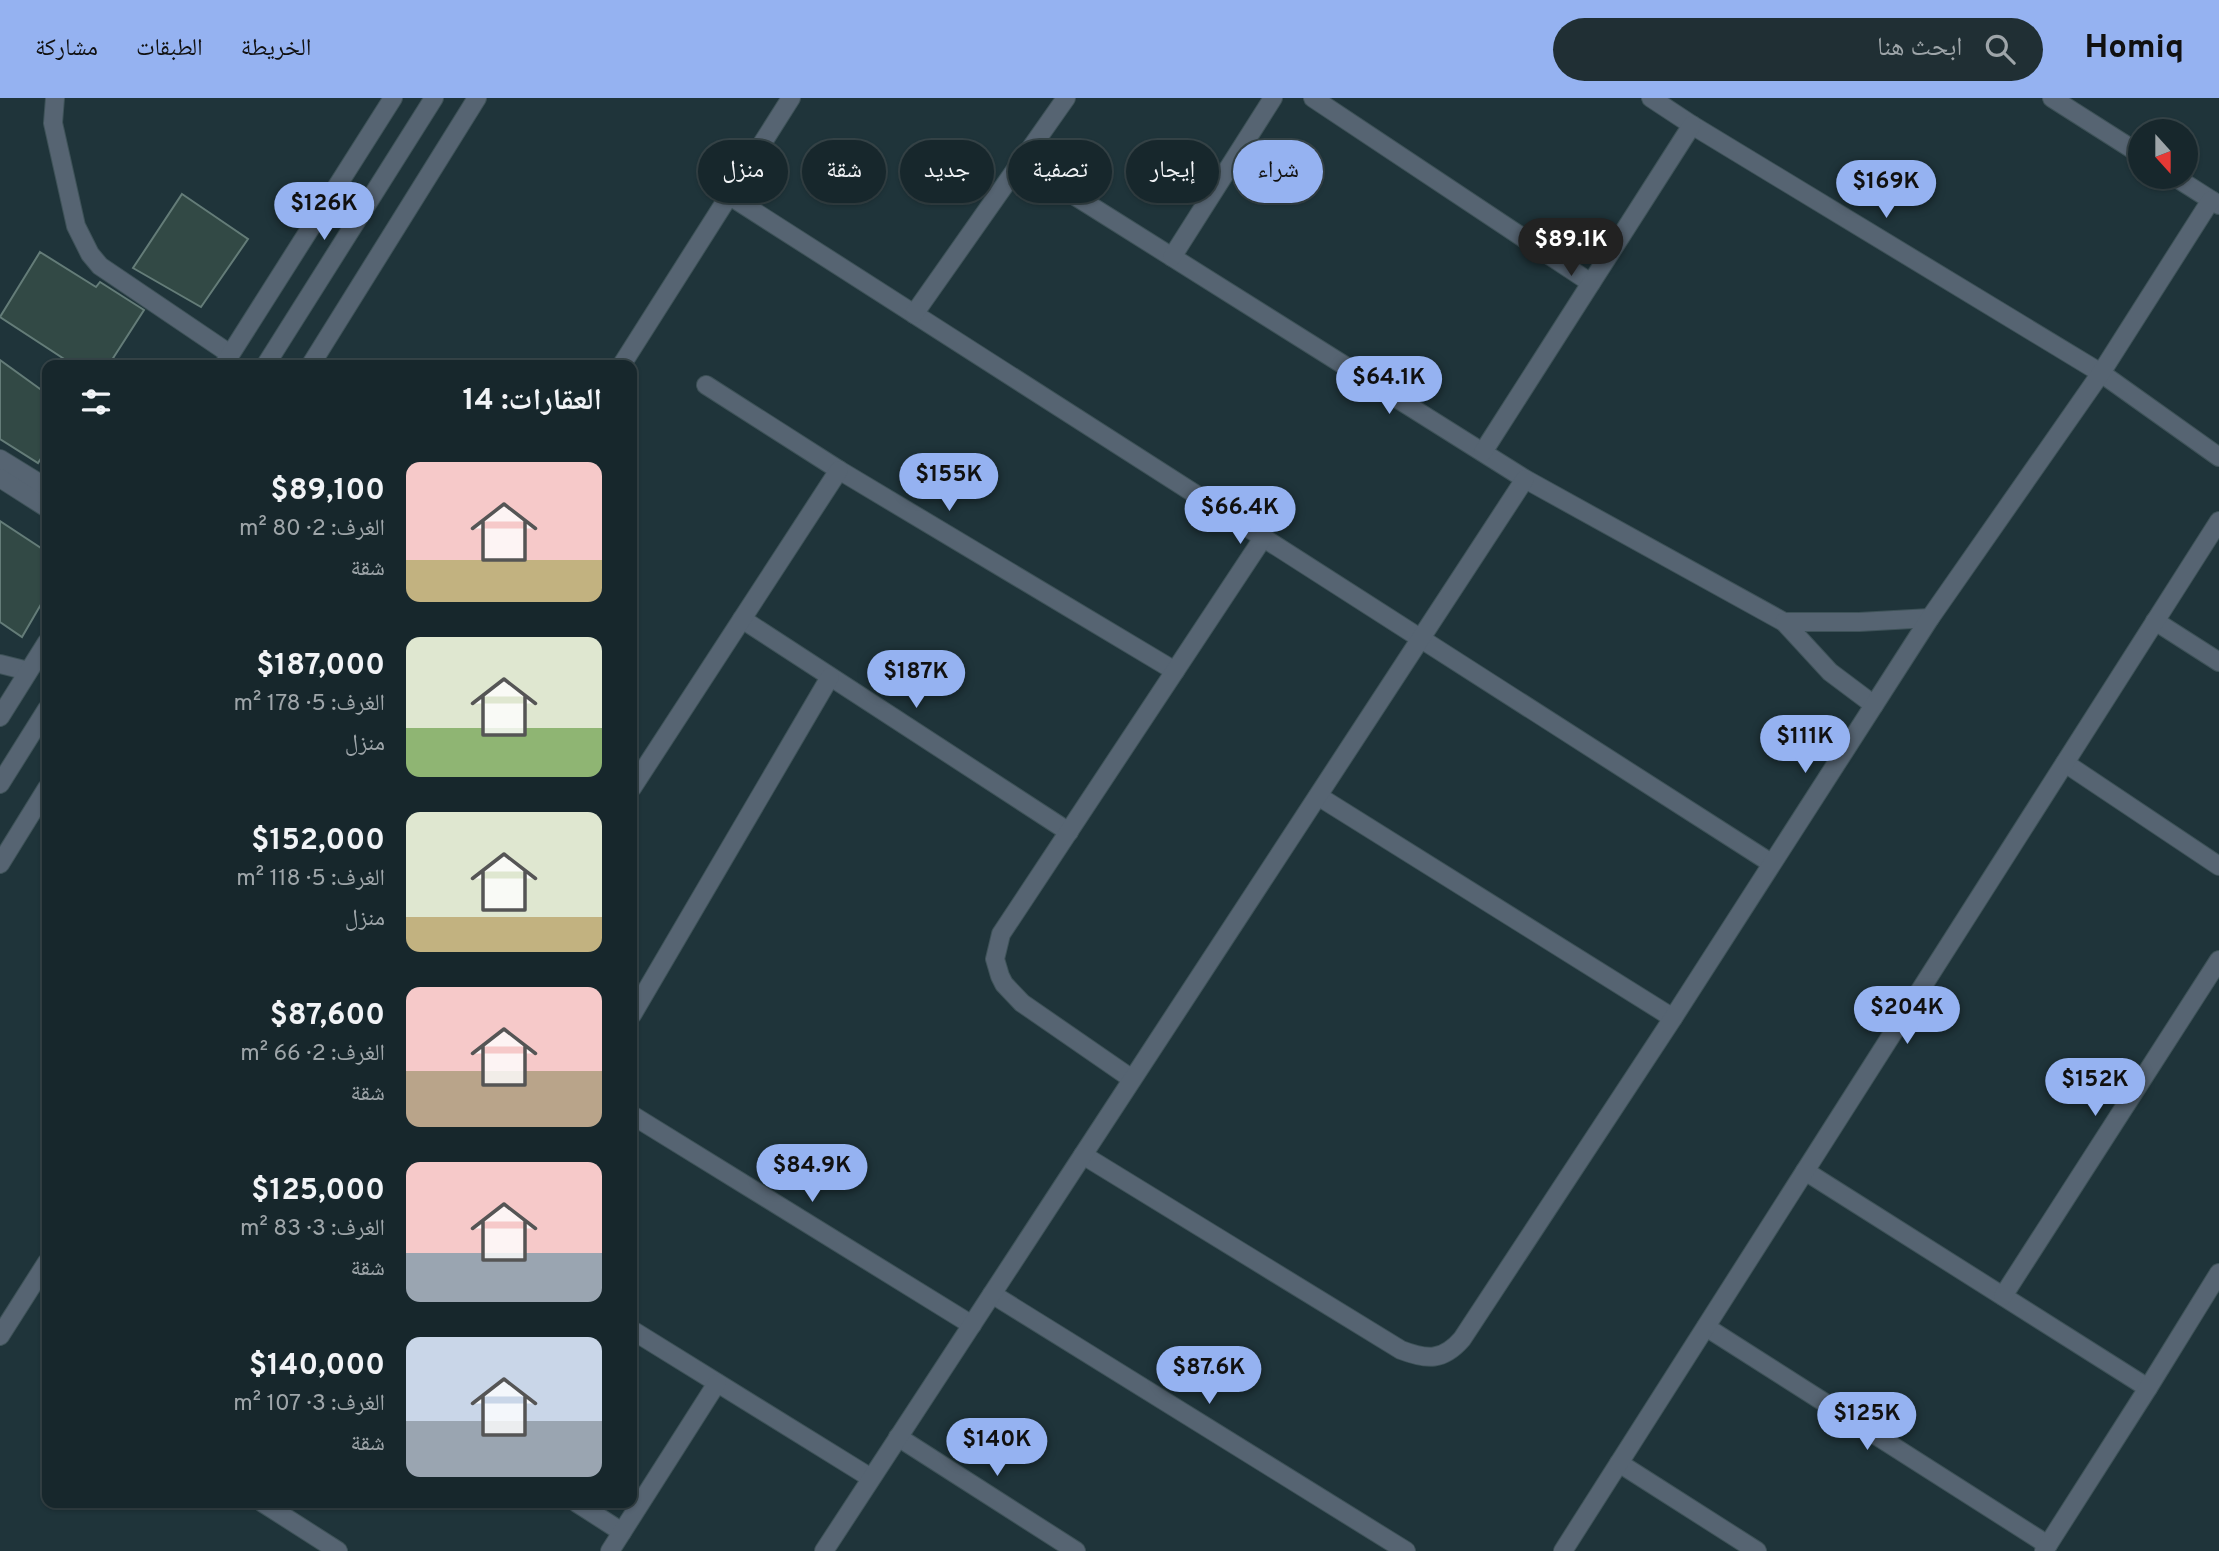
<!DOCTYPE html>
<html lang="ar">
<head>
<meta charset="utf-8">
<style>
	body { margin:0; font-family:Overpass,"Noto Naskh Arabic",sans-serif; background:#202f34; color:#f1f3f6; direction:rtl; height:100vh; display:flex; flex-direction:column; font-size:26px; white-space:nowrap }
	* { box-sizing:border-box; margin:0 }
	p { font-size:23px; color:#9ea5a9 }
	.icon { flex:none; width:38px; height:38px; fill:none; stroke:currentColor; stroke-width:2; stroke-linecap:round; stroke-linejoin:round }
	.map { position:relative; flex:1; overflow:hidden; direction:ltr }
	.side { position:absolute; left:42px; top:262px; width:595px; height:1148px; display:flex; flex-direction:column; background:#17272c; border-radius:14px; box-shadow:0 2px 5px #0004,0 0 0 2px #364448; direction:rtl }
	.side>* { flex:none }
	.banner { position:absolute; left:658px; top:42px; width:665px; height:63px; direction:rtl; display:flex; gap:14px }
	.needle { width:46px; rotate:159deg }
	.tools { position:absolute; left:2128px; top:21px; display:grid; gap:14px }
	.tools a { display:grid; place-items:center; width:70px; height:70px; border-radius:50%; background:#17272c; box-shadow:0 2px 5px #0004,0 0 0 2px #364448; font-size:35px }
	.price { position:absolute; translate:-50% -60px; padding:0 16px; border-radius:24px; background:#95b2f1; color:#111; font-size:23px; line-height:46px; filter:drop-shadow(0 2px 4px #0008) }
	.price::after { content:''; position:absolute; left:50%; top:42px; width:21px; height:16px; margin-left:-10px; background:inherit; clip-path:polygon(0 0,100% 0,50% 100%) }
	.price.active { background:#222; color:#fff }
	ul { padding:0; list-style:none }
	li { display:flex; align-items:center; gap:21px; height:175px; padding:0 35px }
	li span { display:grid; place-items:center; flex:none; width:196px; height:140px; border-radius:14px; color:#555 }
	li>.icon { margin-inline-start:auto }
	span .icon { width:84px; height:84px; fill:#fffc; stroke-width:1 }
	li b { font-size:30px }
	h2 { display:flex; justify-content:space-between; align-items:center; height:84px; padding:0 35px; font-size:30px }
	.chip { padding:0 24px; border-radius:32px; background:#17272c; box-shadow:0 2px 5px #0004,0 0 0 2px #364448; font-size:24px; line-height:63px }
	.chip.active { background:#95b2f1; color:#111 }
	header { display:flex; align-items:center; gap:42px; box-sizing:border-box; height:98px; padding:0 35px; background:#95b2f1; color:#111 }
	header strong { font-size:33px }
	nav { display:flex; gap:38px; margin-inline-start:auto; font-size:24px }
	.search { width:490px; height:63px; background:#202f34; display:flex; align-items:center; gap:18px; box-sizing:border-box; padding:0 24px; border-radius:38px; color:#9ea5a9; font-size:26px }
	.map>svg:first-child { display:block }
</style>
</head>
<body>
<header>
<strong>Homiq</strong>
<div class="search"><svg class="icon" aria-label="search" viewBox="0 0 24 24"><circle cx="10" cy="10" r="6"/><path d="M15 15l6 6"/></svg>ابحث هنا</div>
<nav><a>الخريطة</a><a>الطبقات</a><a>مشاركة</a></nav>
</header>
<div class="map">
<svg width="2219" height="1453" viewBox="0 0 2219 1453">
	<rect width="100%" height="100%" fill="#1f343a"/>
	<g fill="#324945" stroke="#647c78" stroke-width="2">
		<path d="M182 96 248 141 201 209 133 170Z"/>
		<path d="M40 154 96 189 100 184 144 212 108 268H75L0 219Z"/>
		<path d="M0 262 47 296V351L38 365 0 341Z"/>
		<path d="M0 423 47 454V496L22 539 0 524Z"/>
	</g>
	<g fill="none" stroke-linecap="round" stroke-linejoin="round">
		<g stroke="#3e5258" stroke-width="20">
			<g id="minor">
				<path d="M55 0 53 25 76 128 90 156 100 168 230 256"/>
				<path d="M1313 0 1591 185"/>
				<path d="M1651 0 1692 27 2101 275 2219 359"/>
				<path d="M2052 0 2140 56"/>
				<path d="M1021 64 1525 381 1784 524 1830 574 1874 607"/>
				<path d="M2175 79 2219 107"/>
				<path d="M730 98 1771 765"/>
				<path d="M1172 159 1273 0"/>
				<path d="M914 216 1066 0"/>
				<path d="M223 268 393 0"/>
				<path d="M265 268 434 0"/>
				<path d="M310 268 477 0"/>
				<path d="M621 268 791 0"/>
				<path d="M706 287 839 372 1175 573"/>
				<path d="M1483 354 1692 27"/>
				<path d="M0 361 47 390"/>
				<path d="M0 380 47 410"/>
				<path d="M742 521 1069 734"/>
				<path d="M2155 523 2219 564"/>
				<path d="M1784 524H1859L1930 520"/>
				<path d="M0 566 28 573"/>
				<path d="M0 619 47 544"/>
				<path d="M2065 665 2219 768"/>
				<path d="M0 686 47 611"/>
				<path d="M632 690 839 372"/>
				<path d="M1318 698 1673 920"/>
				<path d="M0 766 47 690"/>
				<path d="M632 917 830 579"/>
				<path d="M1132 981 1022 905 1004 886 1000 878 995 861 1001 836 1263 440"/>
				<path d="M632 1017 972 1227"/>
				<path d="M1083 1057 1401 1252C1427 1262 1443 1263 1462 1241L1673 920 1930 520 2101 275 2211 102"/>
				<path d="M1805 1073 2148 1290"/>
				<path d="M992 1196 1406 1453"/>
				<path d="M2003 1198 2219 862"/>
				<path d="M1706 1229 2048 1447"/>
				<path d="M632 1232 871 1380"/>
				<path d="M0 1238 47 1164"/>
				<path d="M898 1339 1076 1453"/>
				<path d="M1619 1365 1757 1453"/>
				<path d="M263 1405 338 1453"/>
				<path d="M577 1405 622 1434"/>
				<path d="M610 1453 717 1285"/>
				<path d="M824 1453 1525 381"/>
				<path d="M1563 1453 2219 423"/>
				<path d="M2044 1453 2148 1290 2219 1175"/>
			</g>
		</g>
		<use href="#minor" stroke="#566472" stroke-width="18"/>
	</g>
</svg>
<div class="tools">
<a><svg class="needle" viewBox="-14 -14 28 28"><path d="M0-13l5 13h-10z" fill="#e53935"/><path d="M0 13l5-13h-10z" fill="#9ea5a9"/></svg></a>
</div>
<b class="price" style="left:1886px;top:122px">$169K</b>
<b class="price" style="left:324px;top:144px">$126K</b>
<b class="price active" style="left:1571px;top:180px">$89.1K</b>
<b class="price" style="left:1389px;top:318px">$64.1K</b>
<b class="price" style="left:949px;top:415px">$155K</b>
<b class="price" style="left:1240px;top:448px">$66.4K</b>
<b class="price" style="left:916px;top:612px">$187K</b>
<b class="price" style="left:1805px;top:677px">$111K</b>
<b class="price" style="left:1907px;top:948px">$204K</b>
<b class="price" style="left:2095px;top:1020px">$152K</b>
<b class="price" style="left:812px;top:1106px">$84.9K</b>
<b class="price" style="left:1209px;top:1308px">$87.6K</b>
<b class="price" style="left:1867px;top:1354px">$125K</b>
<b class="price" style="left:997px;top:1380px">$140K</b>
<div class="banner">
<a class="chip active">شراء</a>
<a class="chip">إيجار</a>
<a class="chip">تصفية</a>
<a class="chip">جديد</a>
<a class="chip">شقة</a>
<a class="chip">منزل</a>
</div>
<section class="side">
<h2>العقارات: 14<svg class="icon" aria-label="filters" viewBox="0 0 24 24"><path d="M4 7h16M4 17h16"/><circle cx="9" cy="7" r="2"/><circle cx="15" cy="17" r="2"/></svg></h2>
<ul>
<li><span style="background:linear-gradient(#f6c9c9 70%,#c2b280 0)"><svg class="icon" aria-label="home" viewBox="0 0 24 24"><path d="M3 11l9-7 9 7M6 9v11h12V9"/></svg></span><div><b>$89,100</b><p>الغرف: 2 · 80 m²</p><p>شقة</p></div></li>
<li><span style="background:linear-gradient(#dfe7d0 65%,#8fb573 0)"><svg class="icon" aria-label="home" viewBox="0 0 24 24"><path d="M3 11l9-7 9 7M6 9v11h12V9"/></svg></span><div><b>$187,000</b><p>الغرف: 5 · 178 m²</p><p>منزل</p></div></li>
<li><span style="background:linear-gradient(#dfe7d0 75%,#c2b280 0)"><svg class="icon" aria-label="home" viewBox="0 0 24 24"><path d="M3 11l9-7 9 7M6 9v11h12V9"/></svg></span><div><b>$152,000</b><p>الغرف: 5 · 118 m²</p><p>منزل</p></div></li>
<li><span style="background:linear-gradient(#f6c9c9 60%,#b9a48a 0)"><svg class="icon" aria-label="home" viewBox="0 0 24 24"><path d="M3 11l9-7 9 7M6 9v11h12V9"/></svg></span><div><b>$87,600</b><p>الغرف: 2 · 66 m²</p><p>شقة</p></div></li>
<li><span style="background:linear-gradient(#f6c9c9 65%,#9aa5b1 0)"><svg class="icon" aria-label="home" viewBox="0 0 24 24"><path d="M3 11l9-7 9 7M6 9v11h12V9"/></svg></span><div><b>$125,000</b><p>الغرف: 3 · 83 m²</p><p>شقة</p></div></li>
<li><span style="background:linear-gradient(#c9d6e8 60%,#9aa5b1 0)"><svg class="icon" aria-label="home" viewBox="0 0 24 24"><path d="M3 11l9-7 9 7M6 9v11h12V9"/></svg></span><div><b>$140,000</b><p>الغرف: 3 · 107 m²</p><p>شقة</p></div></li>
</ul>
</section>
</div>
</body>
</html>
